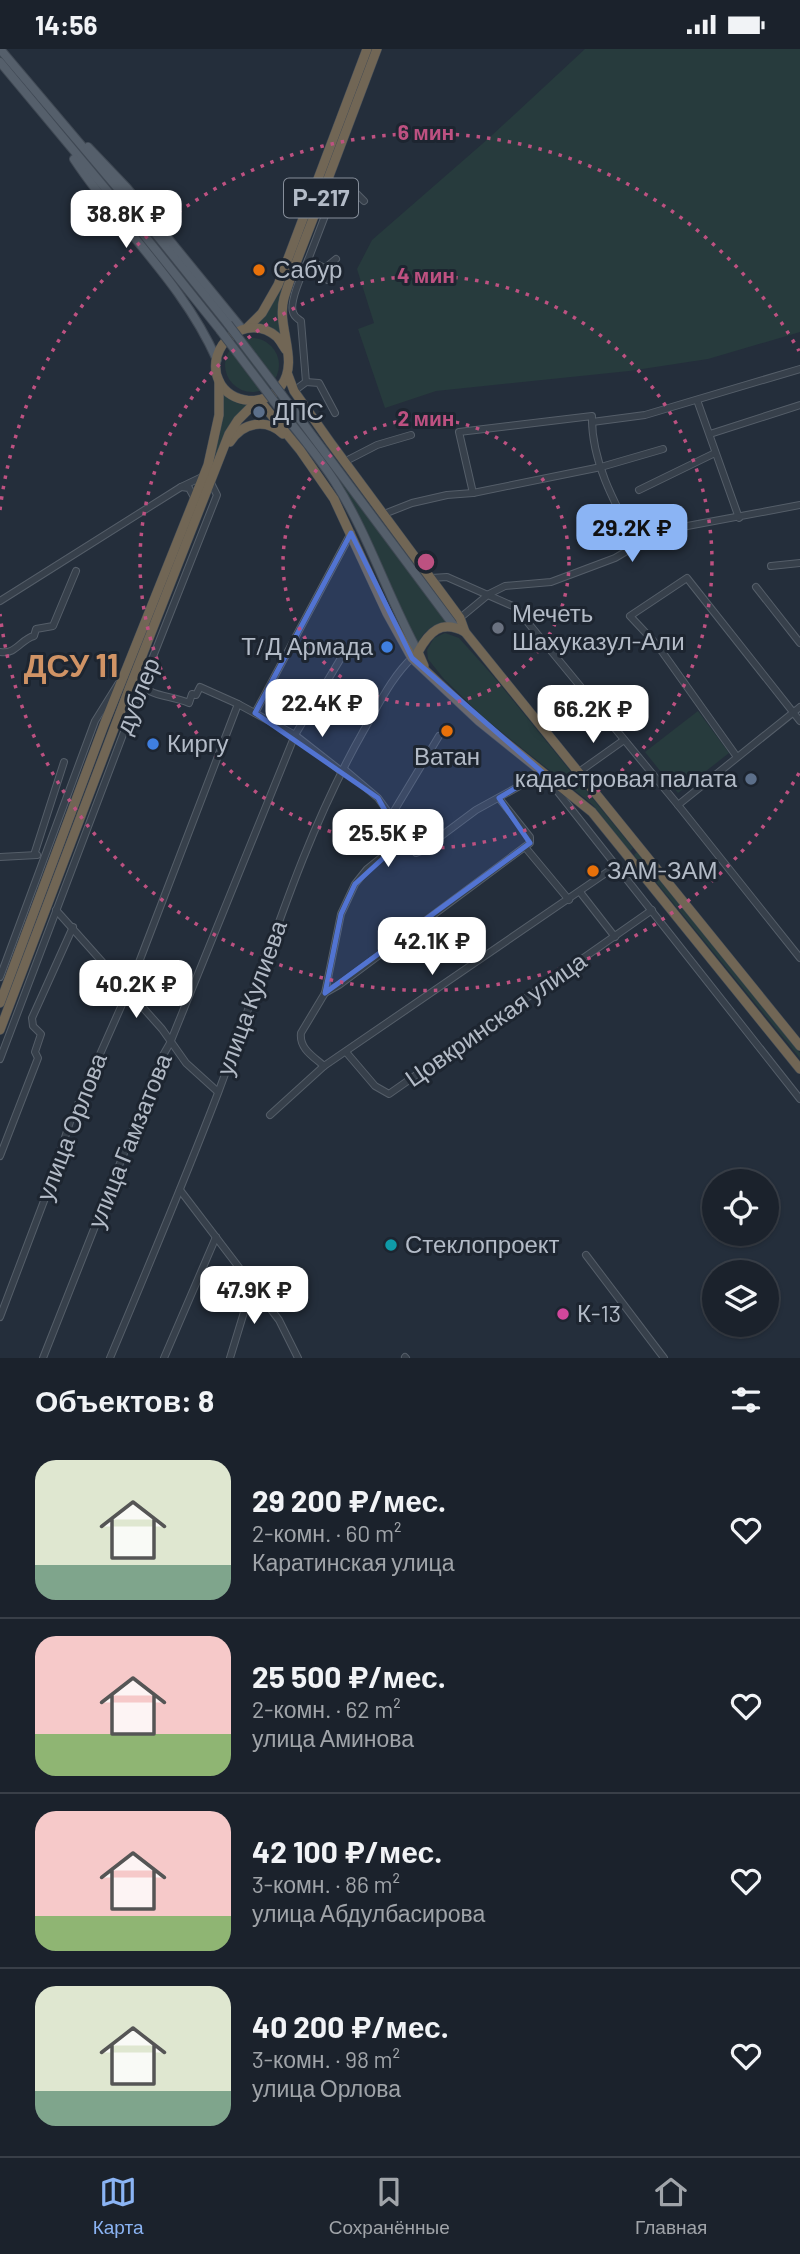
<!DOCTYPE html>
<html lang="ru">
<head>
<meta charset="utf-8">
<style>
	body { margin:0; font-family:Barlow,sans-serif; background:#282f38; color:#f1f3f6; height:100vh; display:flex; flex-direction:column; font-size:26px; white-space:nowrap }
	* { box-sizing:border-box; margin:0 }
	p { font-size:23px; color:#a0a4a9 }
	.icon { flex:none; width:38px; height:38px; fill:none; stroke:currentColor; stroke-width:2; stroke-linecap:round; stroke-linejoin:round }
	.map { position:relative; height:1309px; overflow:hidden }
	.drawer { display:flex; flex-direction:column; background:#1b222c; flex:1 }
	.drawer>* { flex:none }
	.controls { position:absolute; left:702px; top:1120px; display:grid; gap:14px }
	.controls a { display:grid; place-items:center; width:77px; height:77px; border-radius:50%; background:#1b222c; box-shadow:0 2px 5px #0004,0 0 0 2px #393f48; font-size:35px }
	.price { position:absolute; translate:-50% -60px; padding:0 16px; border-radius:14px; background:#fff; color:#222; font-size:23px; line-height:46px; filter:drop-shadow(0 2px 4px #0008) }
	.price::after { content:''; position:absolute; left:50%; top:42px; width:21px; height:16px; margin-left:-10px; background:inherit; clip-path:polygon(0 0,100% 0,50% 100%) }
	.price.selected { background:#8bb4f4; color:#111 }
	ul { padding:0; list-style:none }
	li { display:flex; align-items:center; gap:21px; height:175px; padding:0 35px }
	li+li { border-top:2px solid #393f48 }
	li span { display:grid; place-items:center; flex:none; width:196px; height:140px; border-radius:21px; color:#555 }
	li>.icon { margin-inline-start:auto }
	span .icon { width:84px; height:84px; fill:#fffc; stroke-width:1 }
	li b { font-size:30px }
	h2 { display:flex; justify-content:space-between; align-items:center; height:84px; padding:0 35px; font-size:30px }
	.status { display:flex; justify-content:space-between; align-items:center; height:49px; padding:0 35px; background:#1b222c; direction:ltr }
	.status svg { height:19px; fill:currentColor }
	.tabs { display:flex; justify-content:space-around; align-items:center; height:98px; border-top:2px solid #393f48; background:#1b222c; font-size:19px; color:#a0a4a9 }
	.tabs a { display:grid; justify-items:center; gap:4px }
	.tabs .selected { color:#8bb4f4 }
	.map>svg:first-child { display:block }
</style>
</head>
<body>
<div class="status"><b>14:56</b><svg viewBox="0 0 49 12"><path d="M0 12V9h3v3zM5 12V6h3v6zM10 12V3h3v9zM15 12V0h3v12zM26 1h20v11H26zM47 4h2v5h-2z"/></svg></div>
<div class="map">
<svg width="800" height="1309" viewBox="0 0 800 1309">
	<rect width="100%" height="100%" fill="#242e3b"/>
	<g fill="#273b3d">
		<path d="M585 0H800V283L708 310 629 322 436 342 385 359 358 280 374 274 357 220 372 191 489 89Z"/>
		<path d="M286 225 289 226 281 286 265 276 257 275 278 247Z"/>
		<circle cx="252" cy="316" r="27"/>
		<path d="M222 344 239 355 249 356 214 416 211 415 220 386Z"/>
		<path d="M278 348 446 573C432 576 424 581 418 595L334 425 277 349Z"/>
		<path d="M445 584 459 589 494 628 633 799 630 802 593 756 484 669 444 630 428 610 427 601 434 589Z"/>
		<path d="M698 662 729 704 678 744 645 703Z"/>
		<path d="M637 803 800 1004V1009L634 806Z"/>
	</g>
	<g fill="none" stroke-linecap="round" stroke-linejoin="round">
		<g stroke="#555e69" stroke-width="8">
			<g id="minor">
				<path d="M308 211 333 146 340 138H350L364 152"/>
				<path d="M325 219 328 231"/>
				<path d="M306 333 319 334 335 364"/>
				<path d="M294 342 306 333 301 272C297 269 294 268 293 263 289 253 303 222 308 211L325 219 336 210"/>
				<path d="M697 351 739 469"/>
				<path d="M592 373 645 366 800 320"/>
				<path d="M710 385 800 356"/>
				<path d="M344 413 377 396 411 386"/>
				<path d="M639 441 715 404"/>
				<path d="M473 444 459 383 592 367C591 413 616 457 637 496"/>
				<path d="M195 450 189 439 181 438 204 427"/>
				<path d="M384 465 412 454 447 446 473 444 601 418 663 400"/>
				<path d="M771 517 800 514"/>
				<path d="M431 529 447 528 515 558 678 756 800 909"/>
				<path d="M756 538 800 594"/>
				<path d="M0 552 181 438"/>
				<path d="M460 569 489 545 505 537 551 533 615 509 637 496 682 478 800 456"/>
				<path d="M0 603C16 606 21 590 34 587L36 580 53 577 76 522"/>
				<path d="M134 627C147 649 167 645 189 654L192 645 196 646 200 638 238 655 295 686 341 722 345 721 378 749 391 767 403 791"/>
				<path d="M255 664 351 484"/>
				<path d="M737 708 658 597 630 567 687 529 800 672"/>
				<path d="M579 723 624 691"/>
				<path d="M550 733 800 1050"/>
				<path d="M678 756 800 658"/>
				<path d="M391 767 439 687"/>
				<path d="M525 798 569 851"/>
				<path d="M34 806 64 713"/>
				<path d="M0 808 37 806"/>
				<path d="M580 843 615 888"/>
				<path d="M56 861 162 980 186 1014 218 1043"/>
				<path d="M0 928 95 672 118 635"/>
				<path d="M325 944 339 936 530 794V788L499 749"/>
				<path d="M346 1003 375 1037 389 1045 652 861"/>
				<path d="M0 1010 141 638 217 446 211 434"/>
				<path d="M324 1017C314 1008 299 1000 301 984L325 944 341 865 355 835 367 820 403 791 416 804 421 802 476 761 543 724"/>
				<path d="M270 1066 324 1017 616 817"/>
				<path d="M0 1107 38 1009 35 1003 41 985 33 977 32 969 73 878"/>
				<path d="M180 1141 279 1271 298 1309"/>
				<path d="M586 1206 664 1309"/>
				<path d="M0 1268 47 1144 70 1073 128 942 238 655"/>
				<path d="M405 1308 406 1309"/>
				<path d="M43 1309 162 1008 170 994 295 686 341 609"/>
				<path d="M110 1309C147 1221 184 1133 218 1044 264 922 299 795 364 681 379 655 392 627 414 607"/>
				<path d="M164 1309 216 1188"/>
				<path d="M230 1309 252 1237"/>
			</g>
		</g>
		<g stroke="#404954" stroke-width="10">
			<g id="major">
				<path d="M0 0 147 174 228 275"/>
				<path d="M0 13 140 181 220 281"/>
				<path d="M88 98 127 139 242 280"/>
				<path d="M74 110C120 180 182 232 217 311"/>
				<path d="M282 346 455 578"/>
				<path d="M273 351C293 378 317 405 335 433 368 485 388 548 418 603"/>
			</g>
		</g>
		<g stroke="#424b56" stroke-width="10">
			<g id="highway">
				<path d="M247 279 262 264 278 236 367 0"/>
				<path d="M286 301C283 297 280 291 277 288 247 261 203 298 219 332 230 356 266 358 281 337 300 312 276 278 284 249 293 219 306 189 317 159 337 106 357 53 377 0"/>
				<path d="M288 326 294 342 330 393 460 569 465 583 800 997"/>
				<path d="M259 351 300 401 334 450 387 564 412 609 479 672 592 763 800 1020"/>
				<path d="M230 393C243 373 266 369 283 385"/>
				<path d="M424 617 418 603C429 583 441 570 465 583"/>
				<path d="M0 954 104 676 208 416 219 366V332"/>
				<path d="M0 981 129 640 229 385 238 371 257 352"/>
			</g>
		</g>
		<use href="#minor" stroke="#37404b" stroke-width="6"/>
		<use href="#major" stroke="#555f6b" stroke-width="8"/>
		<use href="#highway" stroke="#716655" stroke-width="9"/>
		<g stroke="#404954" stroke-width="10" stroke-linecap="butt">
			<g id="major-bridge">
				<path d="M228 275 282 346"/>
				<path d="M220 281 273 351"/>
			</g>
		</g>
		<use href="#major-bridge" stroke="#555f6b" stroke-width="8"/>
	</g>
	<path fill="#5274d2" fill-opacity="0.2" stroke="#5274d2" stroke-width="5" stroke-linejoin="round" d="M351 484 412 609 542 723 499 749 530 794 325 944 341 865 355 835 402 792 378 749 255 664Z"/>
	<g fill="none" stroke="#bd5181" stroke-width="3.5" stroke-dasharray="3.5 7">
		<circle cx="426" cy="513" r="143"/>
		<circle cx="426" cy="513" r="286"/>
		<path d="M799 724A429 429 0 0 1 0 565M0 461A429 429 0 0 1 799 302"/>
	</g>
	<g fill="#e8710a" stroke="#1d2530" stroke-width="2.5">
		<circle cx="259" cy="221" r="7"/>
		<circle cx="447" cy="682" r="7"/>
		<circle cx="593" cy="822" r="7"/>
	</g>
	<g fill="#5c6f8a" stroke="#1d2530" stroke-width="2.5">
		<circle cx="259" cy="363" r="7"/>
		<circle cx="751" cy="730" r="7"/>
	</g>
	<circle fill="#6b7280" stroke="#1d2530" stroke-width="2.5" cx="498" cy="579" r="7"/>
	<g fill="#3f7fe0" stroke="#1d2530" stroke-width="2.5">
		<circle cx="387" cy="598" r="7"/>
		<circle cx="153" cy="695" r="7"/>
	</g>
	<circle fill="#0f9aa8" stroke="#1d2530" stroke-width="2.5" cx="391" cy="1196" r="7"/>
	<circle fill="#d1479c" stroke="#1d2530" stroke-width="2.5" cx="563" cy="1265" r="7"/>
	<g text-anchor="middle" stroke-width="6" stroke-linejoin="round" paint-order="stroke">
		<rect fill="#1d2530" stroke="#868e9a" stroke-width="2" x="284" y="129.5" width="74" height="39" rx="5"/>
		<g font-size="23" font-weight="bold" fill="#b3bbc7">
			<text x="321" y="157">Р-217</text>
		</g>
		<g font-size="24" fill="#b3bbc7" stroke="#1d2530" text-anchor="start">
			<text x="273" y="229">Сабур</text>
			<text x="273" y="371">ДПС</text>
			<text x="512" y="573">Мечеть<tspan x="512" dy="28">Шахуказул-Али</tspan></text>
			<text x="373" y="606" text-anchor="end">Т/Д Армада</text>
			<text x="167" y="703">Киргу</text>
			<text x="447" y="716" text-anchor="middle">Ватан</text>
			<text x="737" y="738" text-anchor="end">кадастровая палата</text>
			<text x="607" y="830">ЗАМ-ЗАМ</text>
			<text x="405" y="1204">Стеклопроект</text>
			<text x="577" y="1273">К-13</text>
		</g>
		<g font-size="24" fill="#b3bbc7" stroke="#1d2530">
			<text transform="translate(138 647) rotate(-68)" y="8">дублер</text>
			<text transform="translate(252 949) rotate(-70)" y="8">улица Кулиева</text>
			<text transform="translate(496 971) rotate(-35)" y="8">Цовкринская улица</text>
			<text transform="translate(72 1078) rotate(-69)" y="8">улица Орлова</text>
			<text transform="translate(130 1092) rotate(-68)" y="8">улица Гамзатова</text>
		</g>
		<g font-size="32" font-weight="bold" fill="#d09365" stroke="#1d2530">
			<text x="71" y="628">ДСУ 11</text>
		</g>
	</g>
	<circle cx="426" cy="513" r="10" fill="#bd5181" stroke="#1d2530" stroke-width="3.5"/>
	<g font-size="21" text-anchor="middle" font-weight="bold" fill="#bd5181" stroke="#1d2530" stroke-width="6" stroke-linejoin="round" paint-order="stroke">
		<text x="426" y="91">6 мин</text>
		<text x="426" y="234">4 мин</text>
		<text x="426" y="377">2 мин</text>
	</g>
</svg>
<div class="controls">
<a><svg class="icon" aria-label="locate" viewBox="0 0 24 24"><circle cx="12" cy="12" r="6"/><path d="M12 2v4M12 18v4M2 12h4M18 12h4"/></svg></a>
<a><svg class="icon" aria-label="layers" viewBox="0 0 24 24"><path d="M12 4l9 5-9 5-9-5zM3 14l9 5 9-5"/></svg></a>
</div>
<b class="price" style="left:126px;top:201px">38.8K ₽</b>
<b class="price selected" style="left:632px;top:515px">29.2K ₽</b>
<b class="price" style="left:322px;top:690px">22.4K ₽</b>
<b class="price" style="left:593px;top:696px">66.2K ₽</b>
<b class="price" style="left:388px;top:820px">25.5K ₽</b>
<b class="price" style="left:432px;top:928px">42.1K ₽</b>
<b class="price" style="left:136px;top:971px">40.2K ₽</b>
<b class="price" style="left:254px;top:1277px">47.9K ₽</b>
</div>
<section class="drawer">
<h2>Объектов: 8<svg class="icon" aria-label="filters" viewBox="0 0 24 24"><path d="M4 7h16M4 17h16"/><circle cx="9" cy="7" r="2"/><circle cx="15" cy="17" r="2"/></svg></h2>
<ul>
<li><span style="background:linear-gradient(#dfe7d0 75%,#7fa58c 0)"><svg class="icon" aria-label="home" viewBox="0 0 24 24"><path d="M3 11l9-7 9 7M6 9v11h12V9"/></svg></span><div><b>29 200 ₽/мес.</b><p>2-комн. · 60 m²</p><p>Каратинская улица</p></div><svg class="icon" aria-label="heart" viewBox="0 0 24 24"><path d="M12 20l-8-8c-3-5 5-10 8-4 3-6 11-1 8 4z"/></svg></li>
<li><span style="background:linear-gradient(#f6c9c9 70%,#8fb573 0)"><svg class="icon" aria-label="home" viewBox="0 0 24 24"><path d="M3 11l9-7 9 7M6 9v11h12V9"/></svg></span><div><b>25 500 ₽/мес.</b><p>2-комн. · 62 m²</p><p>улица Аминова</p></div><svg class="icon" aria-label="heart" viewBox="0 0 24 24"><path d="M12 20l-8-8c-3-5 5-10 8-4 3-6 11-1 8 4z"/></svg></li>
<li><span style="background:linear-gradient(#f6c9c9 75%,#8fb573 0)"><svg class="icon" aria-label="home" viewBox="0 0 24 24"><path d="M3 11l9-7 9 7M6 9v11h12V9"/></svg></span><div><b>42 100 ₽/мес.</b><p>3-комн. · 86 m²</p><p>улица Абдулбасирова</p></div><svg class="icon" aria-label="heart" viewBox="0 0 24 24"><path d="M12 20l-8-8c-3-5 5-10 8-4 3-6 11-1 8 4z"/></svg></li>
<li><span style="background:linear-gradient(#dfe7d0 75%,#7fa58c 0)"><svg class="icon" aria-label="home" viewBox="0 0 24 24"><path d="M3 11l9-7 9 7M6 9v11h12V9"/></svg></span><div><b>40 200 ₽/мес.</b><p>3-комн. · 98 m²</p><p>улица Орлова</p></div><svg class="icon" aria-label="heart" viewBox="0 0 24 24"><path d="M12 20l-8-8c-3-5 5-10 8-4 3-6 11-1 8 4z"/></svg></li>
</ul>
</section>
<nav class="tabs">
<a class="selected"><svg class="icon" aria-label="map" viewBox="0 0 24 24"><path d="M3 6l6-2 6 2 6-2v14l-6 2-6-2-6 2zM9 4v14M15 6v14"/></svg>Карта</a>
<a><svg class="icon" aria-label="saved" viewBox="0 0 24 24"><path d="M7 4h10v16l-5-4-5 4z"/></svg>Сохранённые</a>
<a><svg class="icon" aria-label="home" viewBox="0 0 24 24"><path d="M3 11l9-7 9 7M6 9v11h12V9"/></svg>Главная</a>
</nav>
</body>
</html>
